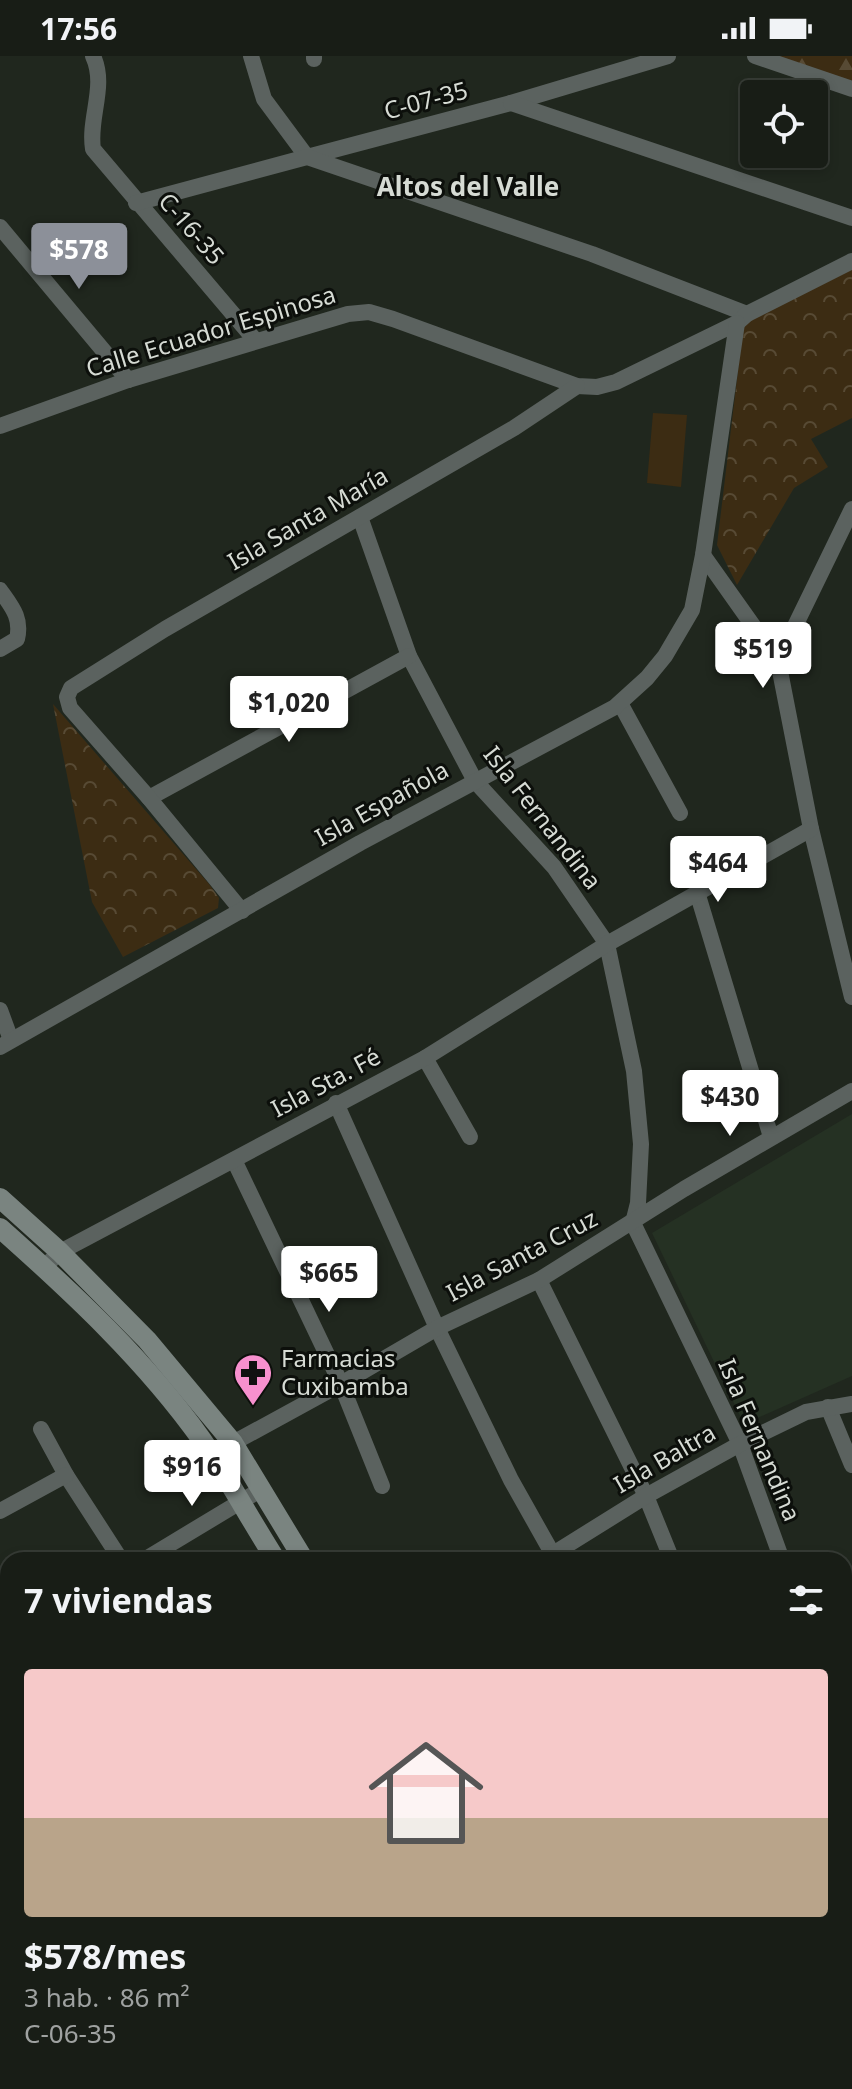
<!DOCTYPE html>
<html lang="es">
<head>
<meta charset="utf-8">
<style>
	body { margin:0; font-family:"Noto Sans",sans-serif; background:#21261f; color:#f1f3f6; height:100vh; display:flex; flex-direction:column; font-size:30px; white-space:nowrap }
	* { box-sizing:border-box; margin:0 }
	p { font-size:26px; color:#9fa2a1 }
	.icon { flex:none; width:44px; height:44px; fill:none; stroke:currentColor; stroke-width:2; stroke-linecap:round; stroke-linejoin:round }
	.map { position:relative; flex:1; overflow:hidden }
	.side { position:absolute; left:0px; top:1496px; width:852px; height:538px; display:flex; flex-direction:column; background:#181d16; border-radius:24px 24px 0 0; box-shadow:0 4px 12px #0003,0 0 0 2px #363b35 }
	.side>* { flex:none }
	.tools { position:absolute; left:740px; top:24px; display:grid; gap:16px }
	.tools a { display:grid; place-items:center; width:88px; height:88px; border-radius:8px; background:#181d16; box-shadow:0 4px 12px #0003,0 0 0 2px #363b35; font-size:40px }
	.price { position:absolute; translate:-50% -68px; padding:0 18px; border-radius:8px; background:#fff; color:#222; font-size:26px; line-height:52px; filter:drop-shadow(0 2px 4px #0008) }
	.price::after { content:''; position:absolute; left:50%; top:48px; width:24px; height:18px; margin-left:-12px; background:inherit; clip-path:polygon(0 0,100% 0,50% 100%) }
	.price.current { background:#8c9099; color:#fff }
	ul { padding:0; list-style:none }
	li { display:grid; align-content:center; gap:16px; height:424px; padding:0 24px }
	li+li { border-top:2px solid #363b35 }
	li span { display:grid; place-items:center; height:248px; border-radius:8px; color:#555 }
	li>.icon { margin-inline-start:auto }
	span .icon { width:144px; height:144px; fill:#fffc; stroke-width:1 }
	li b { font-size:34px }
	h2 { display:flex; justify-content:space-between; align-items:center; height:96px; padding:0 24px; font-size:34px }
	.status { display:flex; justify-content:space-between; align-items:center; height:56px; padding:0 40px; background:#181d16; direction:ltr }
	.status svg { height:22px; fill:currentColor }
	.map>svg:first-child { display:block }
</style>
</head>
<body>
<div class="status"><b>17:56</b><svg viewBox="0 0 49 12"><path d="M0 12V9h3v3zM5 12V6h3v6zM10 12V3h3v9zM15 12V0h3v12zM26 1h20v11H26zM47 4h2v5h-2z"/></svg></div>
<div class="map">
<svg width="852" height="2033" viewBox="0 0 852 2033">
	<defs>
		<pattern id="forest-firs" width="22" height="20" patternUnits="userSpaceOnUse" patternTransform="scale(2)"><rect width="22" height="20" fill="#3c2c13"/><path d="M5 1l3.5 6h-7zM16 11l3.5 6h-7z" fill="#574a34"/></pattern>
		<pattern id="park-crowns" width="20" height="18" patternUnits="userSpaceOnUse" patternTransform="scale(2)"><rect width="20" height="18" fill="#3c2c13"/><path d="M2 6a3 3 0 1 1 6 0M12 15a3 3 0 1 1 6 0" fill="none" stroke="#574a34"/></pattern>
	</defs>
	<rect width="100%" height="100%" fill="#20271e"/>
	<path fill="#253123" d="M852 1058V1320L744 1368 652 1177Z"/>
	<path fill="url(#forest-firs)" d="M755 0H852V33Z"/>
	<g fill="url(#park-crowns)">
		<path d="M852 208V362L811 383 828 411 794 432 737 529 717 489 744 265Z"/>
		<path d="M53 648 209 828 219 842 218 852 123 901 92 846Z"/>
	</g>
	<path fill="#3c2c13" d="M653 357 687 359 681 431 647 427Z"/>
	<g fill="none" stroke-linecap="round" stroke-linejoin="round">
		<g stroke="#5b625f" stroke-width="16">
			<path d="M93 0C107 30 88 62 93 93L255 284"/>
			<path d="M251 0 264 43 307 101 511 47 668 0"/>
			<path d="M314 0V3"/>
			<path d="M755 0 852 33"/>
			<path d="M511 47 852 162"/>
			<path d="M136 147 307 101 592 198 747 258"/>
			<path d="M0 171 128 324"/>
			<path d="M0 370 128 324 348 258 369 256 393 263 577 330 597 331 616 326 737 267 747 258 852 205"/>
			<path d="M360 461 409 600 475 725 554 811 607 888 634 1015 641 1088 638 1147 633 1167 740 1388 782 1504"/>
			<path d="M703 499 778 605 811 773 852 941"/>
			<path d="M0 534C12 551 22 562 17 583L0 593"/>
			<path d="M778 605 852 453"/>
			<path d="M620 647 680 757"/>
			<path d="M149 742 409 600"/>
			<path d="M697 836 771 1081"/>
			<path d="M242 855 149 742 70 652 67 641 71 632 165 573 514 372 577 330"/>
			<path d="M0 954 11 984"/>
			<path d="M0 991 360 787 615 651 647 622 665 600 692 554 703 499 737 267"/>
			<path d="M425 1002 470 1081"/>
			<path d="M336 1047 437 1272 511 1424 556 1504"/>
			<path d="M234 1104 341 1328 382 1430"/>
			<path d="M44 1211 60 1196 425 1002 607 888 811 773"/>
			<path d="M539 1224 646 1440 672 1504"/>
			<path d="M828 1351 852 1409"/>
			<path d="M41 1373 66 1419 121 1504"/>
			<path d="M211 1399 341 1328 437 1272 539 1224 684 1133 852 1035"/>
			<path d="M0 1455 66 1419"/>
			<path d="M553 1498 646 1440 740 1388 806 1356 852 1348"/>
			<path d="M144 1504 260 1434"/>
			<path d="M0 1583 8 1579"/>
			<path d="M844 1678 852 1695"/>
			<path d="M0 1714 8 1710"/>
			<path d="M0 1785 8 1804"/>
			<path d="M0 1844 8 1839"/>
			<path d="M844 1859 852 1855"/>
			<path d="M0 1956 8 1951"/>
			<path d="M445 2026 448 2033"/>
			<path d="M78 2033 90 2026"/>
			<path d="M373 2033 385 2026"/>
		</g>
		<g stroke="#7a8480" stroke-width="20">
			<path d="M0 1142 60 1196 147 1284 233 1387 304 1504"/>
			<path d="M0 1172C73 1237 145 1304 202 1384 228 1422 251 1465 276 1504"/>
			<path d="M572 2026 576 2033"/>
			<path d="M594 2026 598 2033"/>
		</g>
	</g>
	<defs>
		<g id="pharmacy-pin" transform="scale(2)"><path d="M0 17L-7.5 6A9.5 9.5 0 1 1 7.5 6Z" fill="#f790ce" stroke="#0c0f0b"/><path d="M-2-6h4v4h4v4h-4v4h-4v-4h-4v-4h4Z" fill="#111"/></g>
	</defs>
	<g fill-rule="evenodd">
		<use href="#pharmacy-pin" x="253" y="1317"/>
	</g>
	<g text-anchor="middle" stroke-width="6" stroke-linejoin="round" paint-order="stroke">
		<g font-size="24" fill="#d6dbd4" stroke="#0c0f0b">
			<text transform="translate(426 45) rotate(-15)" y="8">C-07-35</text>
			<text transform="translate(191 173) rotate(49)" y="8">C-16-35</text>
			<text transform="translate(211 276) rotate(-17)" y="8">Calle Ecuador Espinosa</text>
			<text transform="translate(308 463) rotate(-30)" y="8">Isla Santa María</text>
			<text transform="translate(382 748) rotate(-29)" y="8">Isla Española</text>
			<text transform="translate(542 762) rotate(52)" y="8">Isla Fernandina</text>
			<text transform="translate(326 1027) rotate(-28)" y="8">Isla Sta. Fé</text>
			<text transform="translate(522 1200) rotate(-28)" y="8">Isla Santa Cruz</text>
			<text transform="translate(759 1384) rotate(67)" y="8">Isla Fernandina</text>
			<text transform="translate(665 1403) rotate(-30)" y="8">Isla Baltra</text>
		</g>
		<g font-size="24" fill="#d6dbd4" stroke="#0c0f0b" text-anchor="start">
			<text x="281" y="1311">Farmacias<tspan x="281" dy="28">Cuxibamba</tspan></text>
		</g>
		<g font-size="26" font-weight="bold" fill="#d6dbd4" stroke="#0c0f0b">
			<text x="468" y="140">Altos del Valle</text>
		</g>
	</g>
</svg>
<div class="tools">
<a><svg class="icon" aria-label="locate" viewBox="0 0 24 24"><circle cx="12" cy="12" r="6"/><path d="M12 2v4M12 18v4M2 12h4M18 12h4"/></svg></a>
</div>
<b class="price current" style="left:79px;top:235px">$578</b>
<b class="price" style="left:763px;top:634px">$519</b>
<b class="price" style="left:289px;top:688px">$1,020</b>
<b class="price" style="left:718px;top:848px">$464</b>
<b class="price" style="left:730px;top:1082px">$430</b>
<b class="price" style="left:329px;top:1258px">$665</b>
<b class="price" style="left:192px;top:1452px">$916</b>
<section class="side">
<h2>7 viviendas<svg class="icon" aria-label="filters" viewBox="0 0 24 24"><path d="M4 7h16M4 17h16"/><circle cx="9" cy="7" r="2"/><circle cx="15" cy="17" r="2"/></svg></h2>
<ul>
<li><span style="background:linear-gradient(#f6c9c9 60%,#b9a48a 0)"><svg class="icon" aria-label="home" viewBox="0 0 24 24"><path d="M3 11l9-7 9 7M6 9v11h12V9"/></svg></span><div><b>$578/mes</b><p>3 hab. · 86 m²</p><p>C-06-35</p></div></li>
</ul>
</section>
</div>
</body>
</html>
